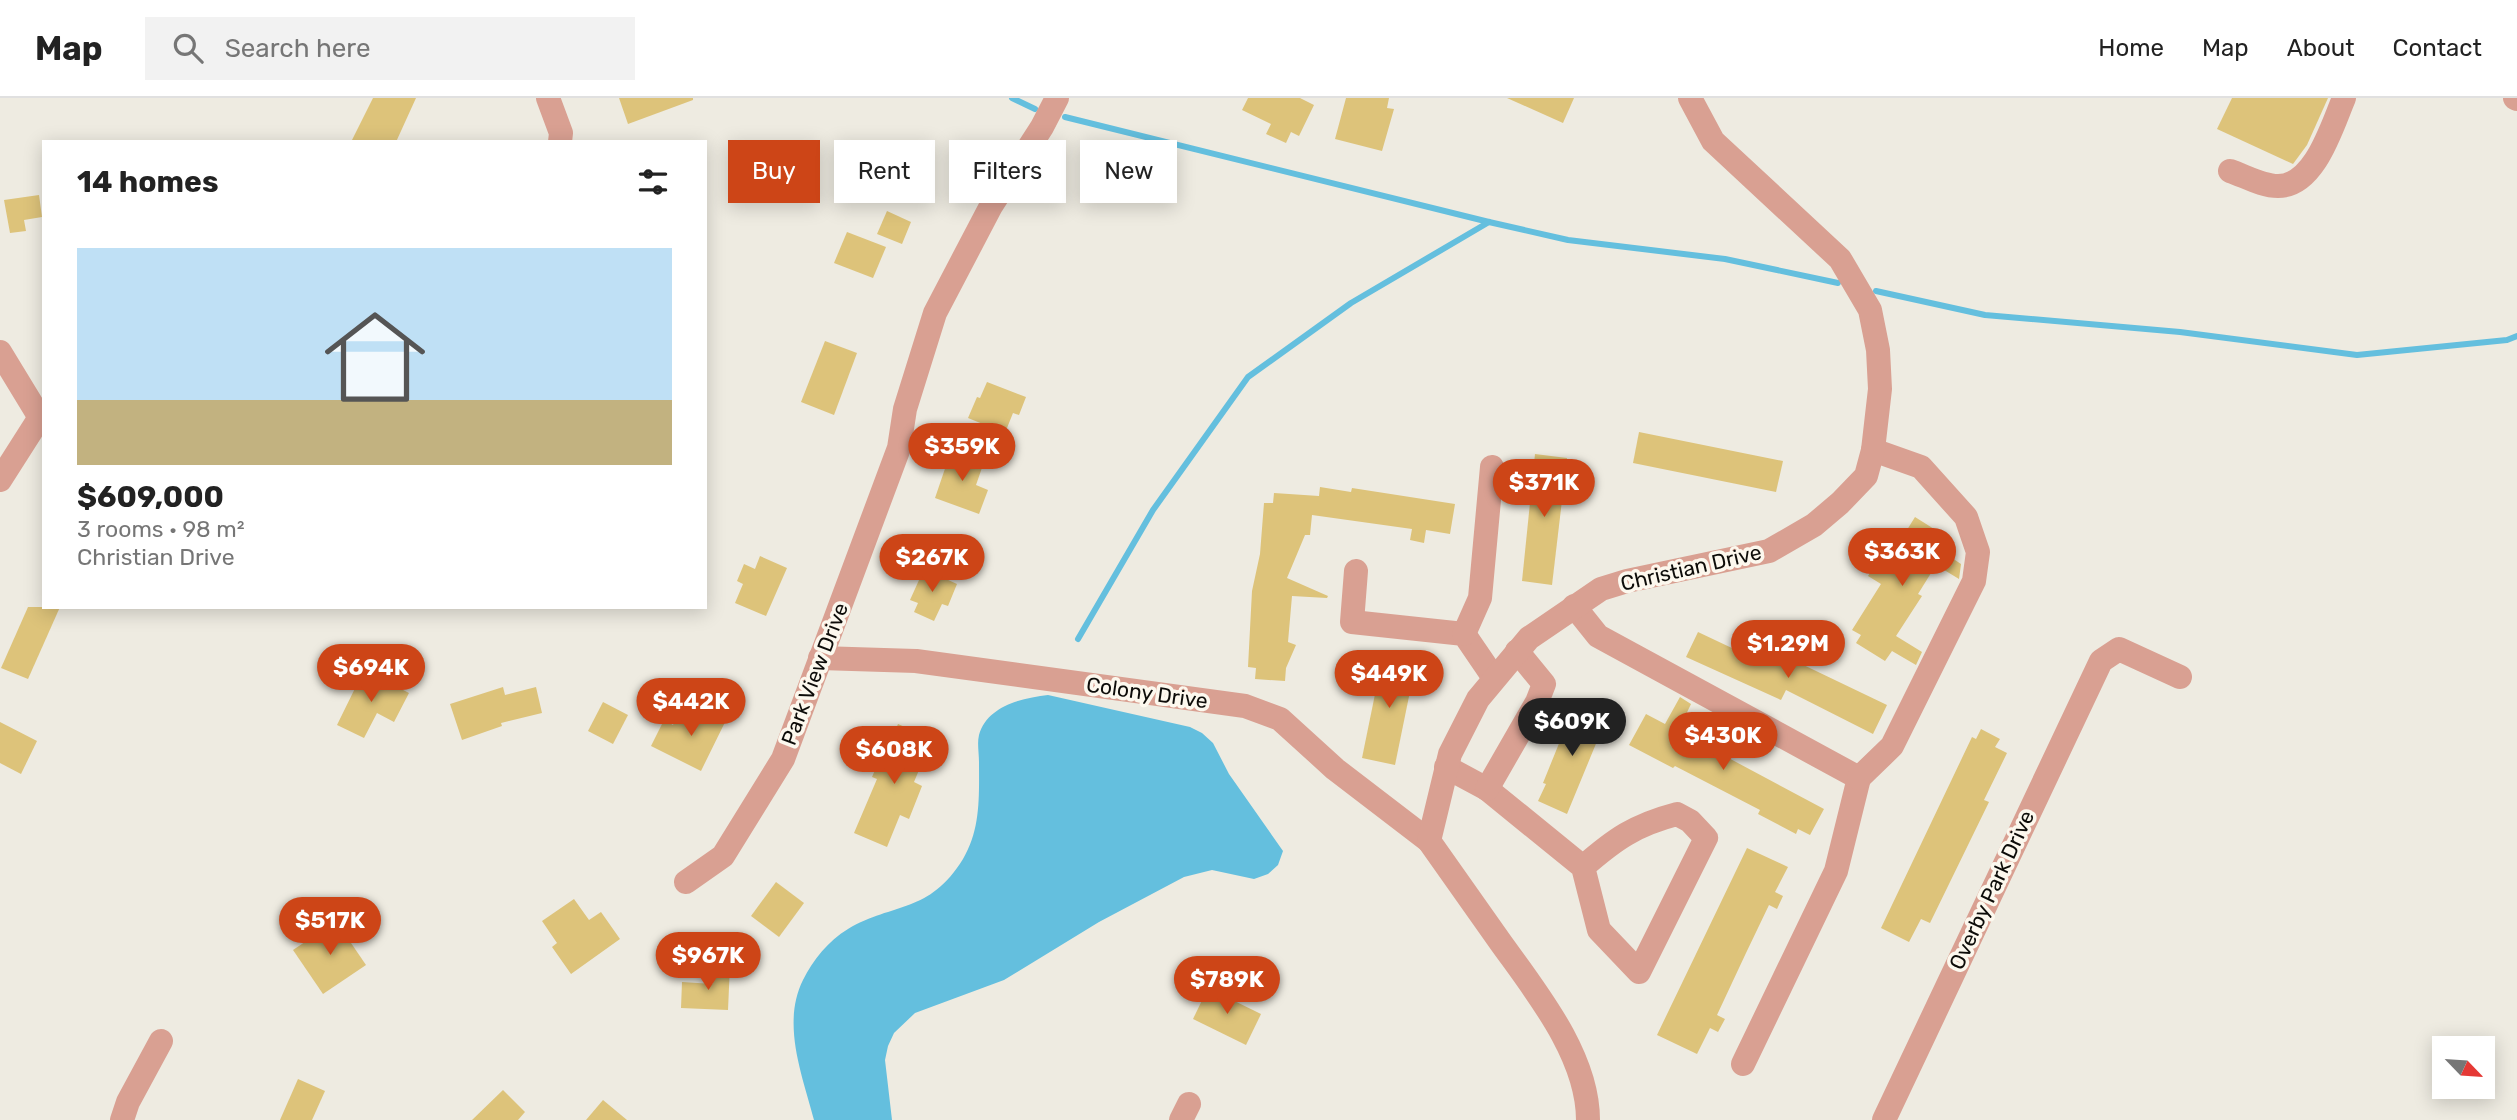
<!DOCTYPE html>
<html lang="en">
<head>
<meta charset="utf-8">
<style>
	body { margin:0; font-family:Rubik,sans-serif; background:#f2f2f2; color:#222; height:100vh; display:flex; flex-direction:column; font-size:26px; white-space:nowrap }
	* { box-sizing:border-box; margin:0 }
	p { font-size:23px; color:#767676 }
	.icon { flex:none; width:38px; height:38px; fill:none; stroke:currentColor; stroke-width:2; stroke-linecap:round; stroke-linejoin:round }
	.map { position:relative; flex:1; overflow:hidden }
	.sheet { position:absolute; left:42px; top:42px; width:665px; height:469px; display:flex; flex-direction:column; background:#fff; border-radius:0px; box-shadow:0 4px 18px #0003 }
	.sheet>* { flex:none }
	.top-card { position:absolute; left:728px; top:42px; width:665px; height:63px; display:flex; gap:14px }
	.needle { width:46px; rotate:115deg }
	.fabs { position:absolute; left:2432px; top:938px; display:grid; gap:14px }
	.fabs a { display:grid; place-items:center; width:63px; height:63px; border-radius:0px; background:#fff; box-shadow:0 4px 18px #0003; font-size:35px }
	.price { position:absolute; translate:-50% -60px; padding:0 16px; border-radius:24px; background:#cd4517; color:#fff; font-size:23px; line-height:46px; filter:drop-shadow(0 2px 4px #0008) }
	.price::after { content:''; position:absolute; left:50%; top:42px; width:21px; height:16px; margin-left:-10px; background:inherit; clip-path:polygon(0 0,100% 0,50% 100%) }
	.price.selected { background:#222; color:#fff }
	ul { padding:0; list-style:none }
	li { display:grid; align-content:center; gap:14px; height:371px; padding:0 35px }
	li span { display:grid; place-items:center; height:217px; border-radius:0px; color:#555 }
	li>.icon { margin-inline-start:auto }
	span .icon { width:126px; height:126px; fill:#fffc; stroke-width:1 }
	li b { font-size:30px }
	h2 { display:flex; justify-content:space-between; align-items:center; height:84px; padding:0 35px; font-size:30px }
	.chip { padding:0 24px; border-radius:0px; background:#fff; box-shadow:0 4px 18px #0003; font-size:24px; line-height:63px }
	.chip.selected { background:#cd4517; color:#fff }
	header { display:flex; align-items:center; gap:42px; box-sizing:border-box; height:98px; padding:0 35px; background:#fff; border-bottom:2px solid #e0e0e0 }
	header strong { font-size:33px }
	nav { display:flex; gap:38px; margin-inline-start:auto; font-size:24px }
	.search { width:490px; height:63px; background:#f2f2f2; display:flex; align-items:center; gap:18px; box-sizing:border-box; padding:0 24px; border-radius:0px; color:#767676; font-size:26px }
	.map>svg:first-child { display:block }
</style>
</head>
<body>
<header>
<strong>Map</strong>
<div class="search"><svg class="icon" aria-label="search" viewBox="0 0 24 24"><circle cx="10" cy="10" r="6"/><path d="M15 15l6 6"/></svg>Search here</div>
<nav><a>Home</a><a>Map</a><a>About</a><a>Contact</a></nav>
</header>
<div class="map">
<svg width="2517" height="1022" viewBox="0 0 2517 1022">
	<rect width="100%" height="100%" fill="#eeebe1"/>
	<path fill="#64bfde" d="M1048 597 1190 629 1202 635 1213 645 1229 676 1283 753 1278 767 1268 776 1254 781 1212 772 1184 779 1099 824 1004 882 915 915 894 935 888 948 885 962 892 1022H814C803 979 781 926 803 882 813 862 828 843 848 831 894 804 929 816 963 761 981 731 979 697 979 664 979 655 977 645 979 637 987 608 1022 600 1048 597Z"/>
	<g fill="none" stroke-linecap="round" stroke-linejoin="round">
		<g stroke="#64bfde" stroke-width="6">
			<path d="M1012 0 1035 11"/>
			<path d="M1065 19 1489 124 1568 142 1725 161 1838 185"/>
			<path d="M1876 193 1985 217 2180 234 2357 257 2507 242 2517 238"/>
			<path d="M1078 541 1153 412 1248 279 1351 205 1489 124"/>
		</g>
	</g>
	<g fill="#ddc37a">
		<path d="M373 0H416L396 44H351Z"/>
		<path d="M619 0H693V2L628 26Z"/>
		<path d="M1248 0H1300L1314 7 1299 38 1291 34 1286 45 1266 36 1271 26 1242 12Z"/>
		<path d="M1346 0H1389L1387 10 1394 11 1382 53 1335 41Z"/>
		<path d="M1507 0H1574L1563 25Z"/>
		<path d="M2232 0H2328L2307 47 2293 66 2217 31Z"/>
		<path d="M39 97 42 119 24 122 26 133 10 135 4 102Z"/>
		<path d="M887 113 911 124 902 146 877 136Z"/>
		<path d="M847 134 886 149 873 180 834 165Z"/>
		<path d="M825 243 857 255 834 317 801 304Z"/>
		<path d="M987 284 1026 299 1019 317 1013 315 1005 335 968 320 977 299 980 300Z"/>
		<path d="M1639 334 1783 363 1776 394 1633 365Z"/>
		<path d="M951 353 984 364 976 387 988 392 979 416 935 400Z"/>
		<path d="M1535 356 1567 360 1552 487 1522 483Z"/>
		<path d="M1320 389 1351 394 1352 390 1455 406 1450 436 1426 432 1424 445 1410 442 1412 431 1312 417 1310 437H1305L1287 480 1328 498 1327 500 1292 498 1288 544 1296 547 1286 570 1285 583 1255 581 1256 570 1248 569 1252 493 1260 456 1264 405H1273L1274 395 1319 398Z"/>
		<path d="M1915 419 1950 441 1943 454 1961 466 1959 481 1936 467 1918 496 1922 498 1896 538 1922 554 1916 567 1892 553 1885 563 1856 545 1861 537 1852 532 1881 486 1868 478 1894 435 1902 440Z"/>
		<path d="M760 458 787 470 766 518 735 505 743 486 737 483 744 466 755 471Z"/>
		<path d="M924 471 957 486 948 508 942 506 934 523 914 514 918 505 910 502Z"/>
		<path d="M28 509H60L28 581 1 570Z"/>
		<path d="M1698 534 1753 560 1760 546 1887 607 1873 636 1786 592 1781 602 1686 559Z"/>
		<path d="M1383 557 1416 564 1395 667 1362 660Z"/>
		<path d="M364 572 409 595 394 624 377 615 364 640 337 627Z"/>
		<path d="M503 589 505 597 536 589 542 615 501 625 502 628 462 642 450 606Z"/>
		<path d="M1680 599 1691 606 1678 633 1824 711 1810 737 1798 731 1796 736 1758 716 1760 712 1675 668 1673 670 1629 647 1646 616 1665 626Z"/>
		<path d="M603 604 628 617 613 646 588 633Z"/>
		<path d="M708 606 729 616 701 673 651 648 664 622 673 627 676 620 695 630Z"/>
		<path d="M1575 606 1607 619 1567 716 1538 703 1546 686 1543 685Z"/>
		<path d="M0 624 37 643 21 676 0 665Z"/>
		<path d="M898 626 932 641 914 684 922 688 909 721 900 717 887 749 854 735 877 681 872 679 882 656 885 657Z"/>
		<path d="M1981 631 2000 641 1995 649 2007 655 1984 702 1989 704 1930 825 1921 821 1909 844 1881 830 1972 639 1976 641Z"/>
		<path d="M1747 750 1788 769 1775 794 1783 798 1777 811 1769 807 1746 855 1717 917 1725 921 1718 934 1710 930 1697 956 1657 937Z"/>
		<path d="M776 784 804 805 779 839 751 818Z"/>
		<path d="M574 801 589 822 601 814 620 841 571 876 552 849 557 845 542 823Z"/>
		<path d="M336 823 366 867 323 896 293 852Z"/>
		<path d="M714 866 730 867 728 912 681 910 682 884 713 886Z"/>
		<path d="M1208 890 1261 916 1246 947 1193 921Z"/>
		<path d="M298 981 325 993 312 1022H280Z"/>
		<path d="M503 992 525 1014 518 1022H472Z"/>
		<path d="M603 1002 627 1022H586Z"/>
	</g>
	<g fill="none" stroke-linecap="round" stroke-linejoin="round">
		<g stroke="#d9a092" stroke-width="24">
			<path d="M548 0 561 35 560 44"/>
			<path d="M2515 0 2517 1"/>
			<path d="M2230 73C2245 78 2262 88 2278 88 2315 88 2332 28 2344 0"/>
			<path d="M0 254 39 318"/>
			<path d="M0 382 44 313"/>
			<path d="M1356 473 1352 524 1464 536 1494 580"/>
			<path d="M1574 508 1598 538 1859 680 1836 773 1743 966"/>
			<path d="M1464 536 1480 500 1492 369"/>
			<path d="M820 560 916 563 1245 608 1280 621 1335 671 1429 743"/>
			<path d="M1446 669 1487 691 1583 769 1599 832 1639 874 1706 740 1690 723 1677 716C1635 727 1615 741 1583 769"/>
			<path d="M1859 680 1892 648 1974 483 1978 454 1966 419 1921 369 1873 352"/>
			<path d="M1487 691 1537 604 1544 586 1517 553"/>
			<path d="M686 784 723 758 783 661 899 350 905 311 935 215 991 108 1042 29 1057 0"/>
			<path d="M122 1022 128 1004 161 943"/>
			<path d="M1181 1022 1189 1006"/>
			<path d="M1588 1022C1588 958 1537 895 1501 845 1477 811 1453 777 1429 743L1450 656 1478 601 1529 540 1601 491 1627 483 1769 453 1814 427 1840 405 1866 378 1873 352 1880 291 1878 252 1870 212 1840 161 1713 43 1690 0"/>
			<path d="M1884 1022 2101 563 2119 551 2180 579"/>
		</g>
	</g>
	<g text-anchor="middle" stroke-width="7" stroke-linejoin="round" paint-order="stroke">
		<g font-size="21" fill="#0d0c09" stroke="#fcf8ee">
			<text transform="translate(1691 470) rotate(-13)" y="7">Christian Drive</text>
			<text transform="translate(815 576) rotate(-69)" y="7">Park View Drive</text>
			<text transform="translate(1147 595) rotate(8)" y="7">Colony Drive</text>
			<text transform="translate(1992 792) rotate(-65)" y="7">Overby Park Drive</text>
		</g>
	</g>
</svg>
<div class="fabs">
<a><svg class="needle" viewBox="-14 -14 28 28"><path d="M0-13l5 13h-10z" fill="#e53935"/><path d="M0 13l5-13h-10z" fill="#767676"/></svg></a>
</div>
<b class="price" style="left:962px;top:385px">$359K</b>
<b class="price" style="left:1544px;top:421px">$371K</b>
<b class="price" style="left:1902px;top:490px">$363K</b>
<b class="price" style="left:932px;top:496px">$267K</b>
<b class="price" style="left:1788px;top:582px">$1.29M</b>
<b class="price" style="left:371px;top:606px">$694K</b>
<b class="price" style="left:1389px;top:612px">$449K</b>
<b class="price" style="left:691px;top:640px">$442K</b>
<b class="price selected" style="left:1572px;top:660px">$609K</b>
<b class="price" style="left:1723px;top:674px">$430K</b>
<b class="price" style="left:894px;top:688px">$608K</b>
<b class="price" style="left:330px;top:859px">$517K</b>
<b class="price" style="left:708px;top:894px">$967K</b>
<b class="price" style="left:1227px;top:918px">$789K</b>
<div class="top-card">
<a class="chip selected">Buy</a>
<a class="chip">Rent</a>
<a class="chip">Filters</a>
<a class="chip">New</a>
</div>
<section class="sheet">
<h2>14 homes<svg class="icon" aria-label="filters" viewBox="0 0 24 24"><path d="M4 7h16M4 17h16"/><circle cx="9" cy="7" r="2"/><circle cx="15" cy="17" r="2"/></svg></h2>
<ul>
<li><span style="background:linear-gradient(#bfe0f5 70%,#c2b280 0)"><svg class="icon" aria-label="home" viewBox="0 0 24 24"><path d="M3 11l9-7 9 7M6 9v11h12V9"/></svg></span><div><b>$609,000</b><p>3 rooms · 98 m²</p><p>Christian Drive</p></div></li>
</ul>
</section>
</div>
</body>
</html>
